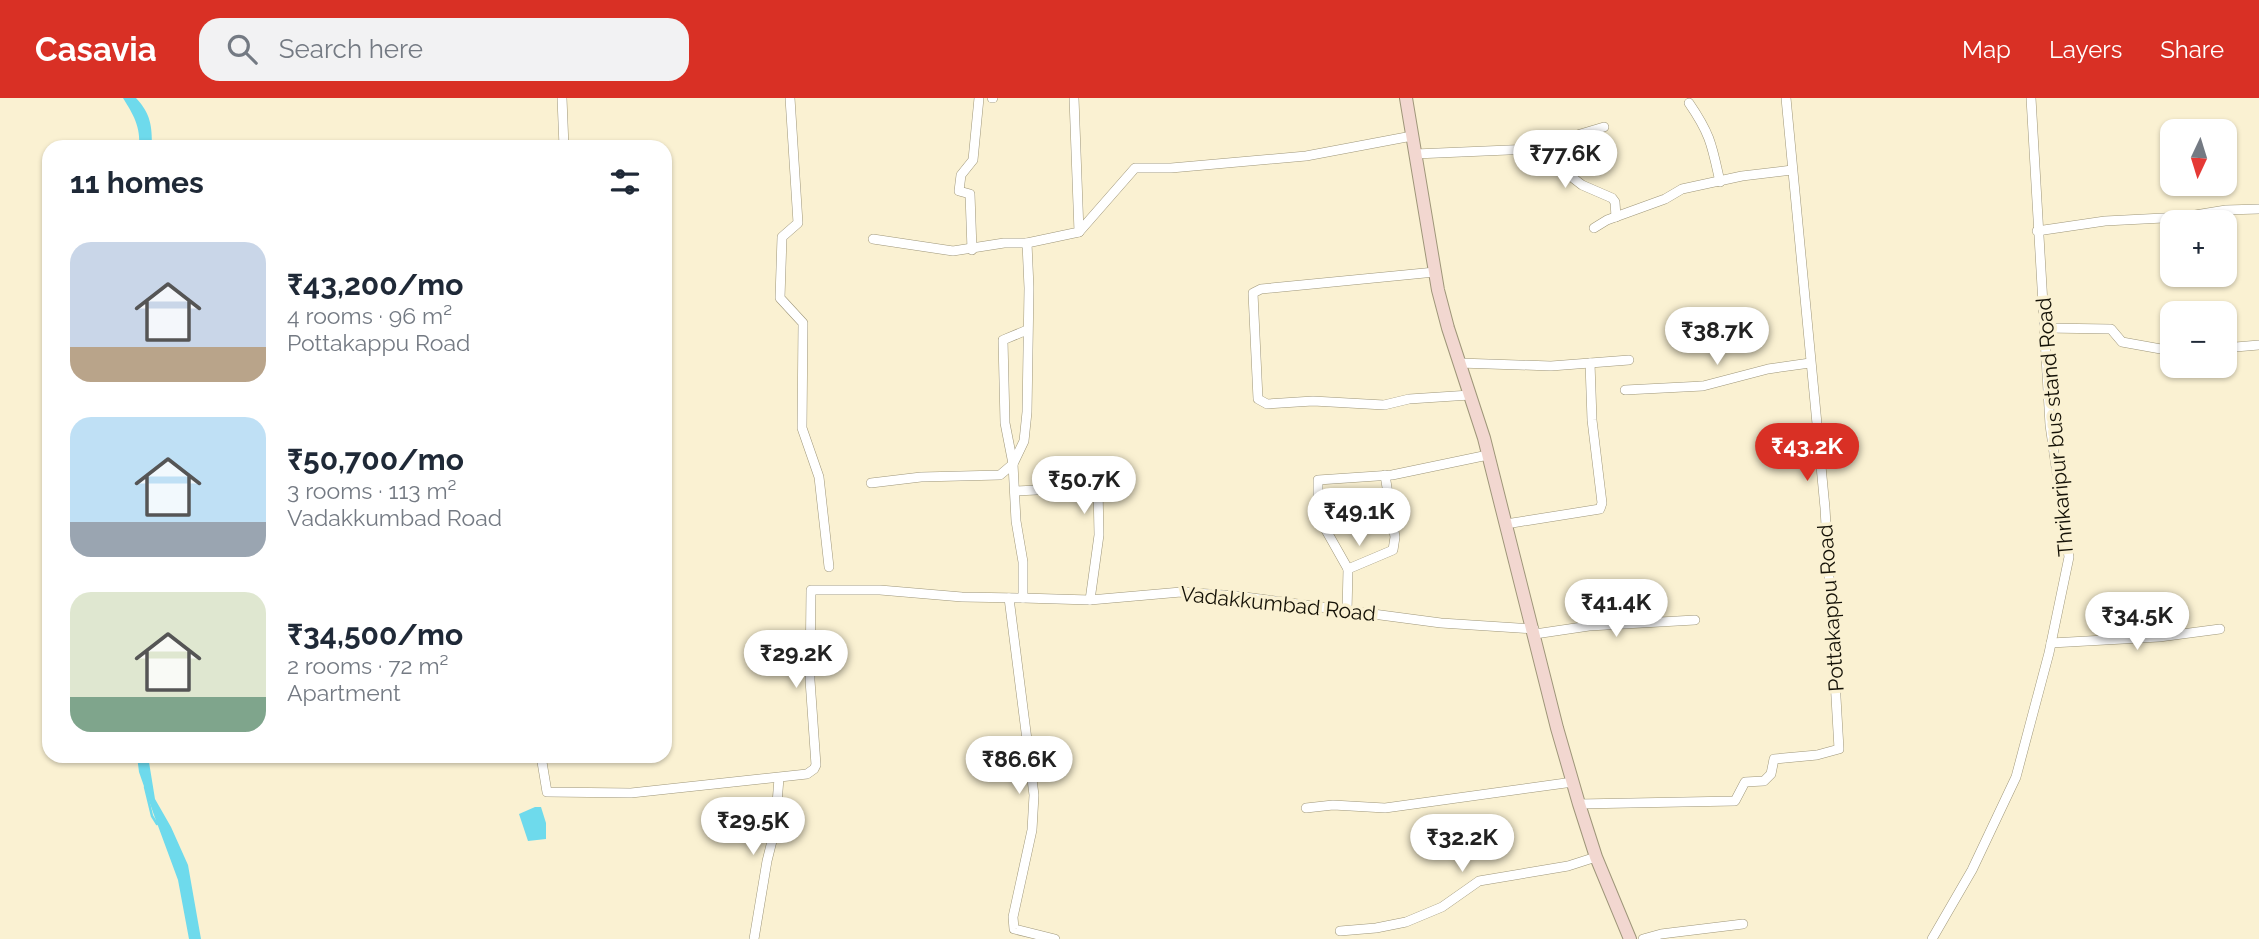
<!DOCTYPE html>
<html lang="en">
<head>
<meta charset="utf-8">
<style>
	body { margin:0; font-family:Raleway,sans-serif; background:#f2f2f3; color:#1f2937; height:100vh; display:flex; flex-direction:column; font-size:26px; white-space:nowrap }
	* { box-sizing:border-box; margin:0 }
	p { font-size:23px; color:#747a83 }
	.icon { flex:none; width:38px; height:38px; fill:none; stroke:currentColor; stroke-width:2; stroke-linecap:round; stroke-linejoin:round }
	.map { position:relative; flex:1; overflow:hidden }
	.side { position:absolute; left:42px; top:42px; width:630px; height:623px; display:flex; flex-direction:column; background:#fff; border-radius:21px; box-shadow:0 2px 5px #0004 }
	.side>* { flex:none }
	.needle { width:46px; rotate:184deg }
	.controls { position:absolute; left:2160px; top:21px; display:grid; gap:14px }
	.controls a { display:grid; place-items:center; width:77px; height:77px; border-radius:14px; background:#fff; box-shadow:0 2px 5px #0004; font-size:35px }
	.price { position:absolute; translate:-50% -60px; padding:0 16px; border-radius:24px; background:#fff; color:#222; font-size:23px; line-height:46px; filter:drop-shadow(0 2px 4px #0008) }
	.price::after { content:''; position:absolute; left:50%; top:42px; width:21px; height:16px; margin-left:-10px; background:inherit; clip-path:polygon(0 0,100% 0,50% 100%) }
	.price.selected { background:#d93025; color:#fff }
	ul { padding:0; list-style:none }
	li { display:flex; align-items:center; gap:21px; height:175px; padding:0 28px }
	li span { display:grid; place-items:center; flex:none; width:196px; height:140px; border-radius:21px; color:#555 }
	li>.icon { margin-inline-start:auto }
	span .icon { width:84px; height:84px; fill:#fffc; stroke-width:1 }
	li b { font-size:30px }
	h2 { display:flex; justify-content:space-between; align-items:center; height:84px; padding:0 28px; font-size:30px }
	header { display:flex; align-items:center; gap:42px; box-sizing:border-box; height:98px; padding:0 35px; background:#d93025; color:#fff }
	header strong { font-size:33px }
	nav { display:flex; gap:38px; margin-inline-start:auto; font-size:24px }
	.search { width:490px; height:63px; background:#f2f2f3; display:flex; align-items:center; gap:18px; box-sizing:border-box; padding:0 24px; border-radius:21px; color:#747a83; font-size:26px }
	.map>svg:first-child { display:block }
</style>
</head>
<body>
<header>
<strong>Casavia</strong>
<div class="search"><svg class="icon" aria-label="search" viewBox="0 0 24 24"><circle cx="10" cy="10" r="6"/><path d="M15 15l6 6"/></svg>Search here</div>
<nav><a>Map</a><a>Layers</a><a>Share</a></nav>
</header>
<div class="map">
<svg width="2259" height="841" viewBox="0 0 2259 841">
	<rect width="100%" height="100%" fill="#faf1d2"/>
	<g fill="#6edaec">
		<path d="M123 0H136C151 16 152 28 152 49H139C141 29 133 16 123 0Z"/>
		<path d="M137 658H148L155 701 171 729 188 767 201 841H189L178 782 154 717 139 674Z"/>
		<path d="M535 709H541L546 725V741L528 743 519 716Z"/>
	</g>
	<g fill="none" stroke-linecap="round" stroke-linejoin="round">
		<path stroke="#6edaec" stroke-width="2.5" d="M145 689 152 718 157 726"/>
		<g stroke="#9e9679" stroke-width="10">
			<g id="street">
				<path d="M562 0 564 49"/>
				<path d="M790 0 798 125 782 139 780 200 803 225 802 330 819 379 829 469"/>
				<path d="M992 0H993"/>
				<path d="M1074 0 1079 134 1027 145 1029 190 1027 314 1024 343 1013 366 1016 423 1023 464V500L1090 502 1181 494 1237 498 1441 525 1534 531"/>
				<path d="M1689 5C1711 37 1712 48 1720 84"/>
				<path d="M1534 50 1582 87 1612 100 1615 104 1616 119"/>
				<path d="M1415 56 1530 51 1604 29"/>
				<path d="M1594 130 1607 122 1665 101 1682 91 1742 78 1792 72"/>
				<path d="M2037 133 2105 123 2183 119 2226 112 2259 111"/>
				<path d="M1079 134 1135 70H1171L1306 58 1412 38"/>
				<path d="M873 141 953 153 1004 145H1027"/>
				<path d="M972 152 970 96 959 93 961 77 973 62 979 0"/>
				<path d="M1435 174 1261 191 1253 195 1258 301 1267 306 1313 303 1384 307 1409 301 1470 297"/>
				<path d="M2045 230 2111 231 2122 244 2172 253"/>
				<path d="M2224 250 2259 247"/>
				<path d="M1459 265 1551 268 1629 262"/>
				<path d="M1625 292 1703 288 1768 271 1810 265"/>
				<path d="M871 385 921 379 1000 377 1013 366 1005 325 1003 242 1027 232"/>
				<path d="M1016 393 1098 389 1099 437 1090 502"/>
				<path d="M1506 426 1600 411 1602 405 1592 322 1590 265"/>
				<path d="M1348 471 1318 418V382L1392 377 1488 357"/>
				<path d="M1009 500 1034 697 1032 732 1013 819 1014 831 1055 841"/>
				<path d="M1347 514 1348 471 1393 452 1395 439 1385 377"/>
				<path d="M1535 536 1589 528 1695 522"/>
				<path d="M2051 545 2159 539 2220 531"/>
				<path d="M541 658 547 694 631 695 807 676 814 671 816 667 810 582 811 492H880L962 499 1023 500"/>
				<path d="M1579 706 1735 703 1745 684 1764 683 1771 676 1774 661 1817 657 1839 651 1825 410 1786 0"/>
				<path d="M1306 710 1333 707 1385 710 1573 684"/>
				<path d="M1340 833 1376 830 1406 824 1442 809 1479 783 1568 768 1596 759"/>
				<path d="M754 841 767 763 775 731 779 680"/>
				<path d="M1643 841 1661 836 1743 826"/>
				<path d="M1932 841 1972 772 2016 679 2049 555 2069 459 2050 327 2031 0"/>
			</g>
		</g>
		<g stroke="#9e9679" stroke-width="14">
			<path id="secondary" d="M1406 0 1438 192 1448 230 1484 340 1557 630 1579 706 1596 759 1630 841"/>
		</g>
		<use href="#street" stroke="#fff" stroke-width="9"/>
		<use href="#secondary" stroke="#f2d7d0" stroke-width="12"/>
	</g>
	<g text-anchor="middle" stroke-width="7" stroke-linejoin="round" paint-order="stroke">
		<g font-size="21" fill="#151207" stroke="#faf1d2">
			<text transform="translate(2055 329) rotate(-95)" y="7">Thrikaripur bus stand Road</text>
			<text transform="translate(1278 506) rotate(6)" y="7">Vadakkumbad Road</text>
			<text transform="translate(1831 510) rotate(-94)" y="7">Pottakappu Road</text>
		</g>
	</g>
</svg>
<div class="controls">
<a><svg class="needle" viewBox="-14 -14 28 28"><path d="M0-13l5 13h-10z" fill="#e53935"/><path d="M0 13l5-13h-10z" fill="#747a83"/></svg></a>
<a>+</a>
<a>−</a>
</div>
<b class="price" style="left:1565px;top:92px">₹77.6K</b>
<b class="price" style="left:1717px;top:269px">₹38.7K</b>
<b class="price selected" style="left:1807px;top:385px">₹43.2K</b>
<b class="price" style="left:1084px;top:418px">₹50.7K</b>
<b class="price" style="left:1359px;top:450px">₹49.1K</b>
<b class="price" style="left:1616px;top:541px">₹41.4K</b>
<b class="price" style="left:2137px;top:554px">₹34.5K</b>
<b class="price" style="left:796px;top:592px">₹29.2K</b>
<b class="price" style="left:1019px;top:698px">₹86.6K</b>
<b class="price" style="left:753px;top:759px">₹29.5K</b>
<b class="price" style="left:1462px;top:776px">₹32.2K</b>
<section class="side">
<h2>11 homes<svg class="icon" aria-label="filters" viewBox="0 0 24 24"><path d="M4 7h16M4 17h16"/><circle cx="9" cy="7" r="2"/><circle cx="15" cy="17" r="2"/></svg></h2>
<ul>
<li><span style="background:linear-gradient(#c9d6e8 75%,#b9a48a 0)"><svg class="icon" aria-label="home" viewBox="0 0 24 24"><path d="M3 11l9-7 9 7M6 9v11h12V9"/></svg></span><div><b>₹43,200/mo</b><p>4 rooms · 96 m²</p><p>Pottakappu Road</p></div></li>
<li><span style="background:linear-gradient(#bfe0f5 75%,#9aa5b1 0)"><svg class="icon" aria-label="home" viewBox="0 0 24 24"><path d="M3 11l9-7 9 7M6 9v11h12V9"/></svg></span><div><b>₹50,700/mo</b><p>3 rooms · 113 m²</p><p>Vadakkumbad Road</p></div></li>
<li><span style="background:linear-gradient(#dfe7d0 75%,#7fa58c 0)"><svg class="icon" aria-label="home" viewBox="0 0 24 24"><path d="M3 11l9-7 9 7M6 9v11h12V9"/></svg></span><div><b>₹34,500/mo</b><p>2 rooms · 72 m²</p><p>Apartment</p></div></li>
</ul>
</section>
</div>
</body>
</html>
